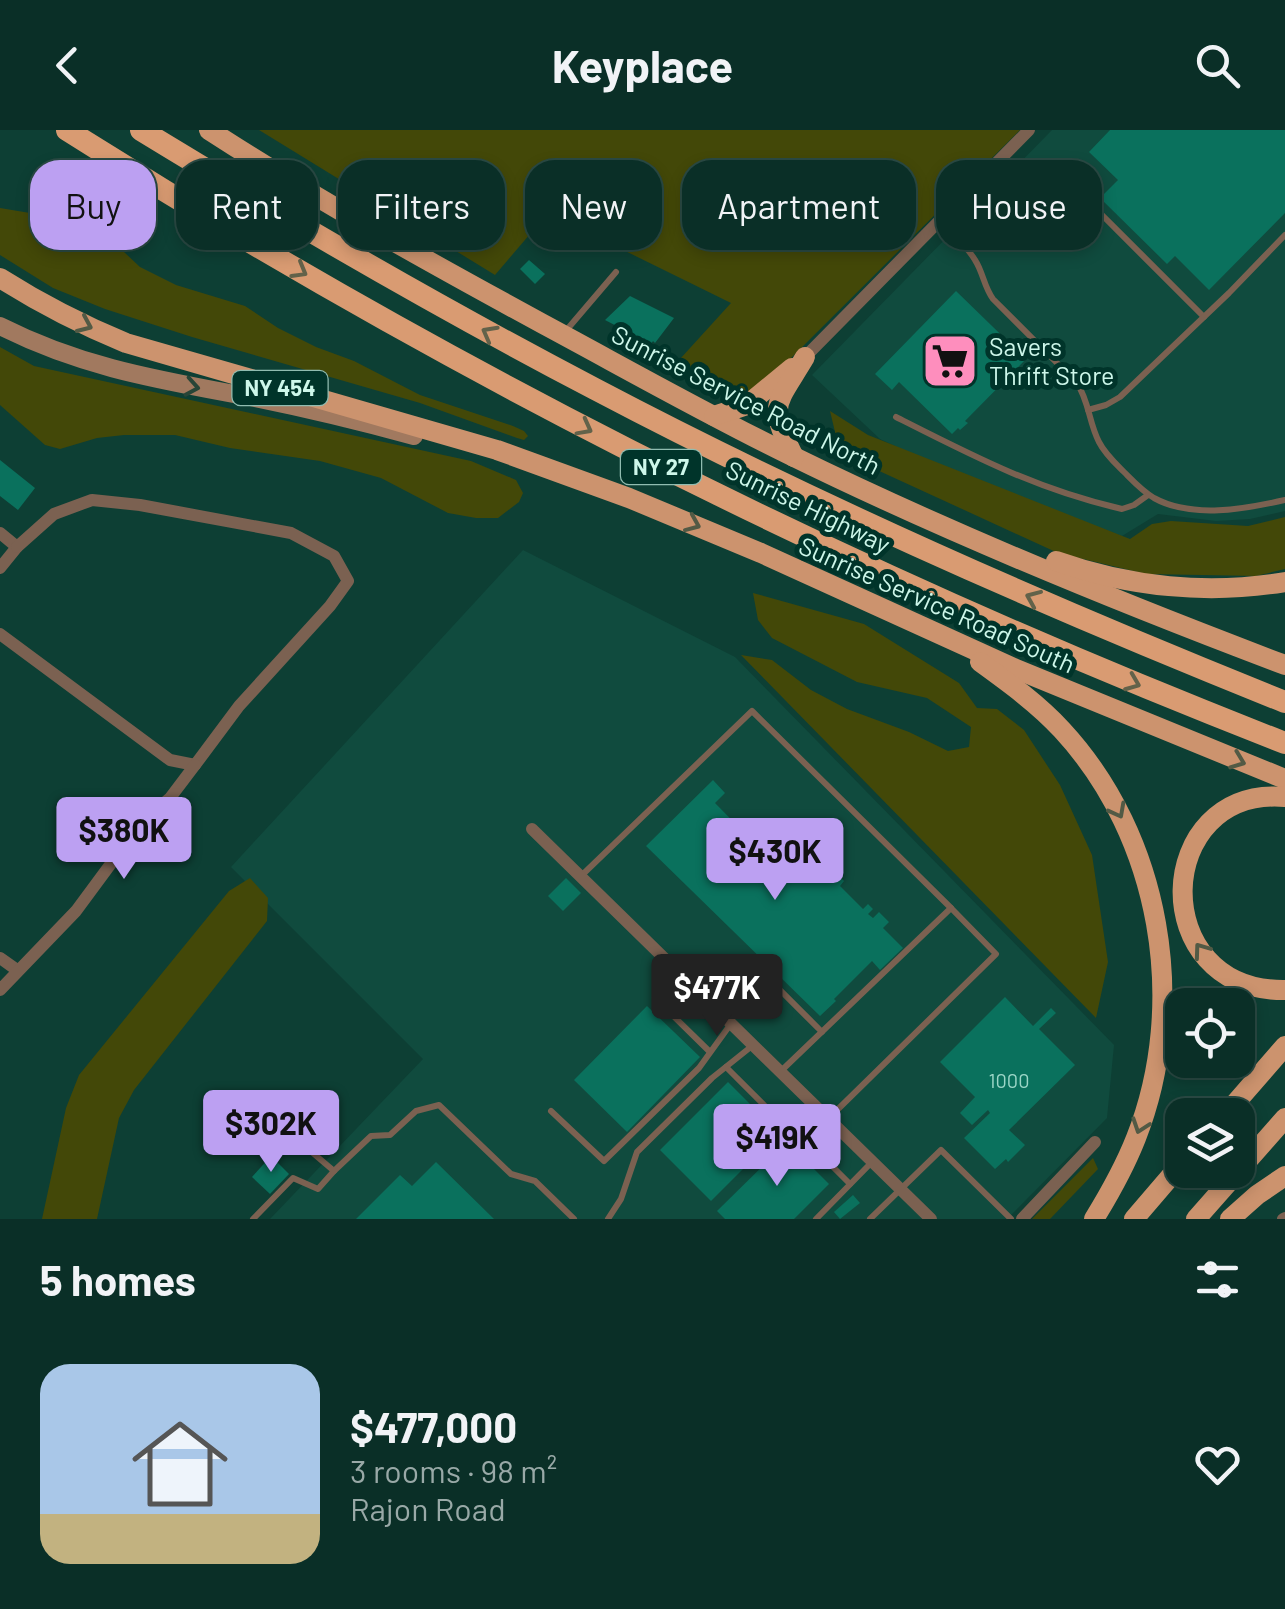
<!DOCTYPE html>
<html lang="en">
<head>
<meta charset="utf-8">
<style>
	body { margin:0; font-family:Barlow,sans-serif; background:#183b33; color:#f1f3f6; height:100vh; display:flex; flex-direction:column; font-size:38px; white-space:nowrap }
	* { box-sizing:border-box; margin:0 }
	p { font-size:32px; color:#99a9a7 }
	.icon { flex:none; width:55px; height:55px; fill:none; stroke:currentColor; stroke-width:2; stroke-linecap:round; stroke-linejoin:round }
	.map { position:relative; height:1089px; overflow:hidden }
	.sheet { display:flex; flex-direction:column; background:#0a2f27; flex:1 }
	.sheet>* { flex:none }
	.guide { position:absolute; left:30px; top:30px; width:1225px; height:90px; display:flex; gap:20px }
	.tools { position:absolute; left:1165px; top:858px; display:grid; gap:20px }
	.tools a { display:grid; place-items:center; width:90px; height:90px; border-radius:20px; background:#0a2f27; box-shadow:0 5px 15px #0003,0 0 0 2px #2a4a44; font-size:50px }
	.price { position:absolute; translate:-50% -85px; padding:0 22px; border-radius:10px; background:#bca0f2; color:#111; font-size:32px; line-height:65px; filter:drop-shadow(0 2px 5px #0008) }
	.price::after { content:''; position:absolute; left:50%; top:60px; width:30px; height:22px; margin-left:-15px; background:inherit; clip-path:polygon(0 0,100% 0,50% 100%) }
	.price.on { background:#222; color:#fff }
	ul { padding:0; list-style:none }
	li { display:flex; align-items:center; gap:30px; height:250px; padding:0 40px }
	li+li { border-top:2px solid #2a4a44 }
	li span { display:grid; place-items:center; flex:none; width:280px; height:200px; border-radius:30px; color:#555 }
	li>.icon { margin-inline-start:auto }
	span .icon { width:120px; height:120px; fill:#fffc; stroke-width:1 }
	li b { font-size:42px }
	h2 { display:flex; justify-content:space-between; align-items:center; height:120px; padding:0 40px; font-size:42px }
	.pill { padding:0 35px; border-radius:30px; background:#0a2f27; box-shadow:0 5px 15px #0003,0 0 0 2px #2a4a44; font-size:35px; line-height:90px }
	.pill.on { background:#bca0f2; color:#111 }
	header { display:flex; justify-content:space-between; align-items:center; height:130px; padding:0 40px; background:#0a2f27; font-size:45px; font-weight:700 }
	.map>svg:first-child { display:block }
</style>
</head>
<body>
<header><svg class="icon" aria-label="back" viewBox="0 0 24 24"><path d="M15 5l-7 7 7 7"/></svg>Keyplace<svg class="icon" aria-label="search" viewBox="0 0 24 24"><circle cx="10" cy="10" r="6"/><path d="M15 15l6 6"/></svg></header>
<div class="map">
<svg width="1285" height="1089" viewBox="0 0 1285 1089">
	<rect width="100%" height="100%" fill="#0d3f34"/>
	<g fill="#104b3e">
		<path d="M1052 0H1285V381L1250 389 1216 391 1158 384 1122 406 990 361 880 309 812 245Z"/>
		<path d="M523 420 735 527 1114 915 1107 988 1007 1089H270L423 929 231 737Z"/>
	</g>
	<g fill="#434808">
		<path d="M259 0H1020L747 272 670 240 731 173 548 83 495 145Z"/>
		<path d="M0 78 36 84 88 103 108 107 140 137 176 155 245 176 278 198 316 217 354 231 420 265 513 296 524 301 528 306 524 310 517 308 420 273 192 207 105 179 53 158 0 125Z"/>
		<path d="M0 217 34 236 471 331 516 350 523 363 519 372 498 388H476L448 383 381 348 320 331 230 318 175 305H124L97 308 60 319 45 315 0 275Z"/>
		<path d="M830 281 868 305 1130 409 1152 394 1171 391 1248 396 1285 387V439L1256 446 1146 444 1058 423 840 323Z"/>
		<path d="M753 463 864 494 959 553 977 578 997 579 1024 600 1060 655 1092 725 1108 832 1096 888 741 525 772 530 811 560 847 579 909 602 948 621 969 617 971 597 927 568 857 552 772 508 758 490Z"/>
		<path d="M250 748 268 768 267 791 134 960 119 988 97 1089H42L66 978 79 945 229 761Z"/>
		<path d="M1093 1028 1098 1039 1050 1089H1032Z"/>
	</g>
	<g fill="#0a715d">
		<path d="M1110 0H1285V83L1209 160 1175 126 1167 134 1100 68 1118 50 1089 22Z"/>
		<path d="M529 130 545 144 535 154 520 139Z"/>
		<path d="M956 161 1026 229 965 291 968 293 960 300 958 298 952 304 899 252 892 260 875 244Z"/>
		<path d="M630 166 674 188 655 213 653 211 651 214 605 190Z"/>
		<path d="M0 330 35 358 18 380 0 366Z"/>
		<path d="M713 650 725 663 715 673 778 737 803 712 809 717 784 742 787 745 808 724 822 739 827 734 844 751 840 756 863 779 868 774 873 779 868 784 873 788 879 782 889 792 883 798 903 818 880 840 872 831 834 869 836 871 820 886 646 716Z"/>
		<path d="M566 748 581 763 563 781 548 766Z"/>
		<path d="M1005 867 1033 896 1051 878 1056 883 1039 899 1075 935 1009 1000 1025 1015 1008 1032 1006 1029 995 1039 964 1008 990 983 988 980 972 995 960 983 975 967 940 932Z"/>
		<path d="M647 876 700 927 627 1002 574 950Z"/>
		<path d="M728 952 779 1003 711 1071 660 1020Z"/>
		<path d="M787 1012 829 1054 794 1089H725L717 1081Z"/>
		<path d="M271 1026 289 1044 270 1064 252 1047Z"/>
		<path d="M436 1032 494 1089H356L400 1045 412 1056Z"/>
		<path d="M853 1065 860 1073 840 1089 834 1082Z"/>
	</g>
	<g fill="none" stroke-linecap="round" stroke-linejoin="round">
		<g stroke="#7b6151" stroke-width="6">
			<path d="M1090 73 1204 187"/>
			<path d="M939 92C952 104 966 115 975 130 983 142 984 157 993 169L1077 253C1089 271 1089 293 1099 312 1105 324 1115 333 1124 342 1133 351 1142 361 1154 368 1192 389 1245 379 1285 370"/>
			<path d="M564 203 616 142"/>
			<path d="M1088 280 1106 275 1120 267 1229 163 1285 105"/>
			<path d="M896 287C973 326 1038 360 1122 379L1134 375 1148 365"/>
			<path d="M580 747 752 581 951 778"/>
			<path d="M762 842 822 902"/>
			<path d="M655 868 710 922"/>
			<path d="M726 937 775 986"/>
			<path d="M781 941 951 778 996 824 830 987"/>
			<path d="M246 966 334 1041 371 1006 390 1005 416 981 439 975 511 1044 535 1051 574 1089"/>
			<path d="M551 981 604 1031 699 938 730 895"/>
			<path d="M813 1017 850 1054"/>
			<path d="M253 1089 293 1048 318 1059 334 1041"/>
			<path d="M608 1089 621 1069 637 1022 712 948 752 916"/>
			<path d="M816 1089 871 1033"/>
			<path d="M870 1089 941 1020 1011 1089"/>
		</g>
		<g stroke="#7b6151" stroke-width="12">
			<path d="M805 227 1029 0"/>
			<path d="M0 403 17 417 0 438"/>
			<path d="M0 504 170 630 195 635 239 576 330 476 348 451 334 426 291 403 140 375 92 370 54 384 17 417"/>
			<path d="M532 699 931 1089"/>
			<path d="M0 828 17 840"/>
			<path d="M0 860 76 781 141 693 170 668 195 635"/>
			<path d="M1022 1089 1095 1012"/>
			<path d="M1283 1089 1285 1088"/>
		</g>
		<path stroke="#a1795f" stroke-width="18" d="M0 196C83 238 160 250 250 267 305 278 359 291 414 306"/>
		<g stroke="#cc936e" stroke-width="20">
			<path d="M209 0C317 70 429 132 543 194 625 238 706 284 790 325 951 404 1118 472 1285 535"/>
			<path d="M0 148C41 174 82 195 126 213L497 320 629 368 761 423 1016 539 1285 649"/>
			<path d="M714 286 747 275 792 238"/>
			<path d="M794 327C767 273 776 276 805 227"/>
			<path d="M1056 431C1129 457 1208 465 1285 452"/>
			<path d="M980 532C1009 553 1038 574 1062 600 1161 707 1189 873 1136 1008 1125 1036 1110 1063 1094 1089"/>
			<path d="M1285 667C1152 656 1145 862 1285 860"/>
			<path d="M1225 985 1285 916"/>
			<path d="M1134 1089 1182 1033"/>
			<path d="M1196 1089 1285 988"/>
			<path d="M1230 1089 1257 1065 1285 1046"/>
		</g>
		<g stroke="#d99b72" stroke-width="22">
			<path d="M67 0C452 244 860 448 1285 613"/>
			<path d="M141 0C290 91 440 178 595 259 819 377 1050 478 1285 572"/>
		</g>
	</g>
	<defs><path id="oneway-chevron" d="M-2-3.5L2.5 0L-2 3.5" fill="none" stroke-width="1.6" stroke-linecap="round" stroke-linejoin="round" transform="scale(2.5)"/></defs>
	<g stroke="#62624a">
		<use href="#oneway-chevron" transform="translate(300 141) rotate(30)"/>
		<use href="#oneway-chevron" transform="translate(489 203) rotate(-151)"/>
		<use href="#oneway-chevron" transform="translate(585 298) rotate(28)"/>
		<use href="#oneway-chevron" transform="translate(1033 468) rotate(-157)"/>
		<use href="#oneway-chevron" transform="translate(1133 553) rotate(22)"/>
	</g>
	<g stroke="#525a45">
		<use href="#oneway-chevron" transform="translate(85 195) rotate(24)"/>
		<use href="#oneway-chevron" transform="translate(693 394) rotate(23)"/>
		<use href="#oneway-chevron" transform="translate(1238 631) rotate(21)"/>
		<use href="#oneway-chevron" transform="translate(1118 681) rotate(62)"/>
		<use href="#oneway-chevron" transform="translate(1201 820) rotate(-126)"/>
		<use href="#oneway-chevron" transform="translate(1140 996) rotate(109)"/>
	</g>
	<use stroke="#284537" href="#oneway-chevron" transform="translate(192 257) rotate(10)"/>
	<defs>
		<g id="supermarket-square" transform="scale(2.875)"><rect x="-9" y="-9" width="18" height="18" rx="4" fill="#fe8ebd" stroke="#00342a"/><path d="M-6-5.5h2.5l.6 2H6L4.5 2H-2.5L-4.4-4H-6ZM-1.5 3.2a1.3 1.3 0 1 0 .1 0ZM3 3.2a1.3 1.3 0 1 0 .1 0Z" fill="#111"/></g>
	</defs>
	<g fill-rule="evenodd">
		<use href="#supermarket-square" x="950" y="231"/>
	</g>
	<g text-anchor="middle" stroke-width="10" stroke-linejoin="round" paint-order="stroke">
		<g font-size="20" fill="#9cd6c7">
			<text x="1009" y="958">1000</text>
		</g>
		<g fill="#00342a" stroke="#90bcb0" stroke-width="2.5">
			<rect x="232.5" y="241" width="95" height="34" rx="8"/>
			<rect x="621" y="320" width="80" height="34" rx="8"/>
		</g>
		<g font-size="22" font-weight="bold" fill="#cdf7ea">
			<text x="280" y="266">NY 454</text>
			<text x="661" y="345">NY 27</text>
		</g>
		<g font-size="25" fill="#cdf7ea" stroke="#00342a" text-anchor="start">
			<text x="989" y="226">Savers<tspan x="989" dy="29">Thrift Store</tspan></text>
		</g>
		<g font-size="25" fill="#cdf7ea" stroke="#00342a">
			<text transform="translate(746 270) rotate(27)" y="9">Sunrise Service Road North</text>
			<text transform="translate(808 377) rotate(26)" y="9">Sunrise Highway</text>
			<text transform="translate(937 475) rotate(24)" y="9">Sunrise Service Road South</text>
		</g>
	</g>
</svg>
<div class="tools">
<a><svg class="icon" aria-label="locate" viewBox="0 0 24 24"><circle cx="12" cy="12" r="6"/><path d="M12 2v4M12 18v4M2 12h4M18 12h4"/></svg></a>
<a><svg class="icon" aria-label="layers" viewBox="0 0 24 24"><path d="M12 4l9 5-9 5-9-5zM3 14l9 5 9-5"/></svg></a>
</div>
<b class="price" style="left:124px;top:752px">$380K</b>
<b class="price" style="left:775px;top:773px">$430K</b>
<b class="price on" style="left:717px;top:909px">$477K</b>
<b class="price" style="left:271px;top:1045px">$302K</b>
<b class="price" style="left:777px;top:1059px">$419K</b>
<div class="guide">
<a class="pill on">Buy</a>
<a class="pill">Rent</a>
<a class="pill">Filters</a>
<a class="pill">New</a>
<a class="pill">Apartment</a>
<a class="pill">House</a>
</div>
</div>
<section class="sheet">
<h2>5 homes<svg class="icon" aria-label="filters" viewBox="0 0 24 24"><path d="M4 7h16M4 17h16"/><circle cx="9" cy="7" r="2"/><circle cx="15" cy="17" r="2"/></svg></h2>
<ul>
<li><span style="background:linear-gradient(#a9c7e8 75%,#c2b280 0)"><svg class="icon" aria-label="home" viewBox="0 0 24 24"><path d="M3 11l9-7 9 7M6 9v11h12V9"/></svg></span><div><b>$477,000</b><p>3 rooms · 98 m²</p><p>Rajon Road</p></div><svg class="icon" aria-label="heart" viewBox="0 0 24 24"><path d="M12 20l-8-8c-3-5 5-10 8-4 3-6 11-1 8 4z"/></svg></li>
</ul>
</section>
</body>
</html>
